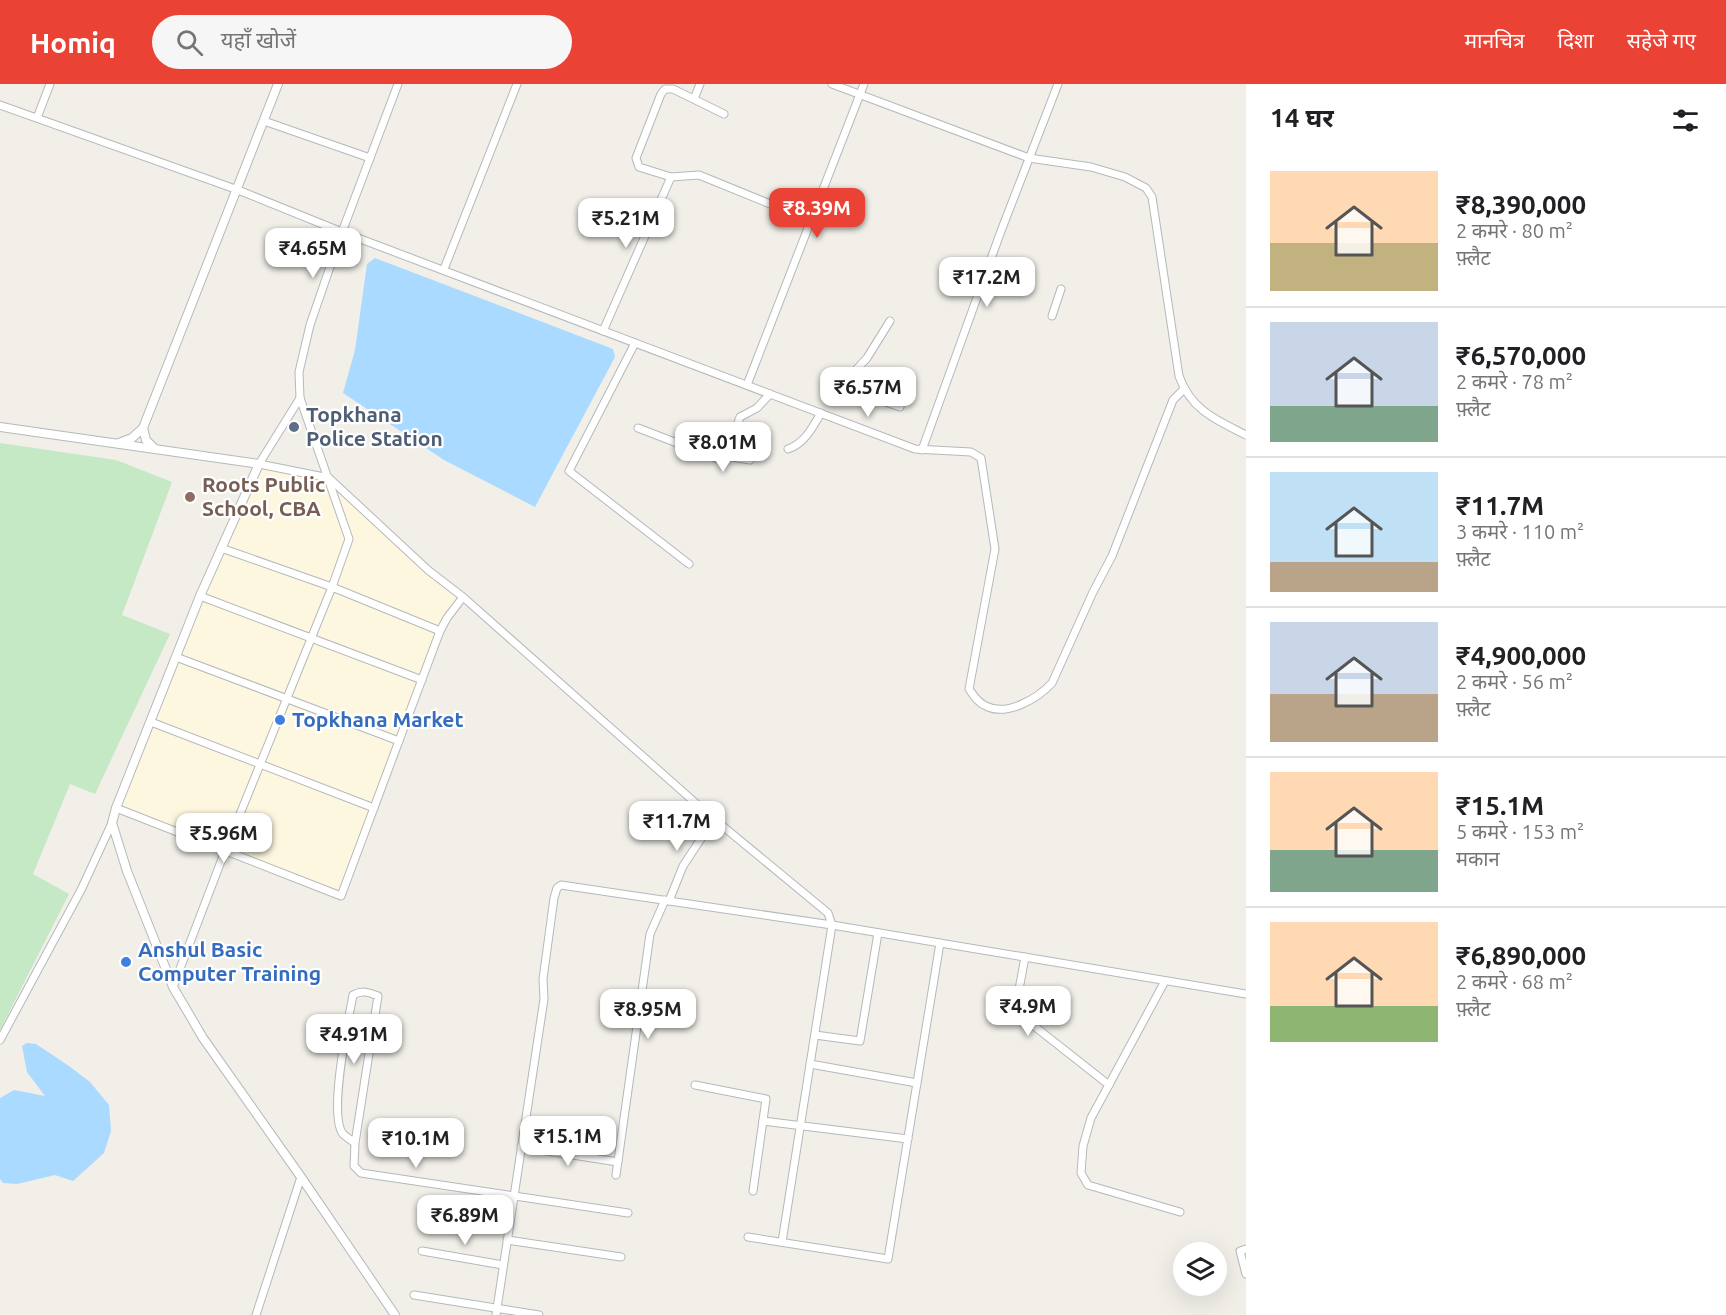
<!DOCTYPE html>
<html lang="hi">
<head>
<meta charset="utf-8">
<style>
	body { margin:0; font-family:Ubuntu,"Noto Sans Devanagari",sans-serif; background:#f6f6f6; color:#202124; height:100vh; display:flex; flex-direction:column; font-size:22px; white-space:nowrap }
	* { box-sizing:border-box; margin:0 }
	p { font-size:20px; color:#757577 }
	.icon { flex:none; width:33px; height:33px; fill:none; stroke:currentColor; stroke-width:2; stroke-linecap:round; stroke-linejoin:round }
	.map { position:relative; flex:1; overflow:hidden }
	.details { display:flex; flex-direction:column; background:#fff; width:480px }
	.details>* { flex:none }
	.controls { position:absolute; left:1173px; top:1158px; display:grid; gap:12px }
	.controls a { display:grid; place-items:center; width:54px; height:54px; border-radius:50%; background:#fff; box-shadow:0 6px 24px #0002; font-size:30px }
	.price { position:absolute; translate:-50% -51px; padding:0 14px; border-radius:12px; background:#fff; color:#222; font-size:20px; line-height:39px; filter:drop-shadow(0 2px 3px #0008) }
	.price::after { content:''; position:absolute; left:50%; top:36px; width:18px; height:14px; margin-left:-9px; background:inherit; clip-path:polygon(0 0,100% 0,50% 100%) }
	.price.selected { background:#ea4335; color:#fff }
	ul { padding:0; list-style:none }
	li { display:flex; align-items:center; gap:18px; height:150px; padding:0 24px }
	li+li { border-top:2px solid #e0e0e0 }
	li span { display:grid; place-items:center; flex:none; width:168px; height:120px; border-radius:0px; color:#555 }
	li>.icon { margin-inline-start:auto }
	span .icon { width:72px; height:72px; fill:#fffc; stroke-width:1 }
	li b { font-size:26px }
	h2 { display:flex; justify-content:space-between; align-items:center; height:72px; padding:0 24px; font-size:26px }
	header { display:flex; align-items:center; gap:36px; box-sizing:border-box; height:84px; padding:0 30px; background:#ea4335; color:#fff }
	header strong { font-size:28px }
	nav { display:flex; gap:33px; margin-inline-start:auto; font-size:21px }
	.search { width:420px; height:54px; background:#f6f6f6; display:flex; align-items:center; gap:15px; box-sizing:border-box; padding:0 21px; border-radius:33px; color:#757577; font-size:22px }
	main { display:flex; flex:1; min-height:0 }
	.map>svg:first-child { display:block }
</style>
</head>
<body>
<header>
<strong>Homiq</strong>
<div class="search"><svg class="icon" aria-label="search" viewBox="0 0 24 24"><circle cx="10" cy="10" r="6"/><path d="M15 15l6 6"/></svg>यहाँ खोजें</div>
<nav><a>मानचित्र</a><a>दिशा</a><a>सहेजे गए</a></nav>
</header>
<main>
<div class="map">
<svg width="1246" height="1231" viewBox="0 0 1246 1231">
	<rect width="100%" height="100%" fill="#f1efe8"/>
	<path fill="#fef7e0" d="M259 380 329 394 463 513 440 547 341 812 116 724Z"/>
	<path fill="#c5e8c5" d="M0 359 116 376 172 398 122 531 170 550 95 710 70 700 33 790 69 810 0 946Z"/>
	<g fill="#aadaff">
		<path d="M375 174 613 265 615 273 535 423 444 376 343 309 355 266 367 180Z"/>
		<path d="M27 959 36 960 69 982 90 998 109 1021 111 1047 104 1069 73 1097 55 1091 17 1100 3 1099 0 1095V1014L14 1006 45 1012 27 988 22 962Z"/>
	</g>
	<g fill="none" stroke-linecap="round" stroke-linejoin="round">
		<g stroke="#b5b8bc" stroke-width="9">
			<g id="minor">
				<path d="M832 0 1029 74 1091 83 1125 93 1146 104 1152 113 1179 292C1191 326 1216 336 1246 351"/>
				<path d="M694 15 700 0"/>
				<path d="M0 21 238 106 342 148 915 365 971 368 981 374 995 465 969 605C974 612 978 619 986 622 1007 633 1038 614 1052 599L1093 508 1112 472 1173 316 1184 305"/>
				<path d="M724 30 673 5H665L661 10 636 74 639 83 671 93 699 91 780 124"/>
				<path d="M37 34 50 0"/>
				<path d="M264 37 370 74"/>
				<path d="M444 185 517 0"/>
				<path d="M1052 232 1061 205"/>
				<path d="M603 247 671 93"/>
				<path d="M635 259 569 387 689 480"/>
				<path d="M854 288 867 274 890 237"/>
				<path d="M747 301 864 0"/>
				<path d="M848 305 900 323"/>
				<path d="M300 314 259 380 329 394 428 486 463 513 708 730 828 829 832 841 782 1158"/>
				<path d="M638 344 724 377 740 333 757 324 770 310"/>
				<path d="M788 365C804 360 813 343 821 329"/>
				<path d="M922 366 1001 147 1058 0"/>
				<path d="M726 372 750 376"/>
				<path d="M221 464 332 503 440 547"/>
				<path d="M200 512 422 596"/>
				<path d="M176 573 399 657"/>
				<path d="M151 638 374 724"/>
				<path d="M116 724 341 812 440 547 447 534 463 513"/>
				<path d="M669 817 683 782 714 735"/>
				<path d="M1025 873 1015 927 1109 1001"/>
				<path d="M1165 897 1091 1034 1083 1062 1081 1089 1088 1101 1180 1128"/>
				<path d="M173 903 225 767 332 503 349 455 300 314 299 288 310 241 342 148 398 0"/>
				<path d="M815 951 860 957 878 849"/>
				<path d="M0 956 81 806 112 739"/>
				<path d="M810 980 917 999"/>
				<path d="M695 1001 766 1015 753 1107"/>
				<path d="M763 1037 908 1055"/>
				<path d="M355 1059C351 1056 346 1053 343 1050 328 1031 348 938 353 911 362 906 368 908 378 912L355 1059 354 1082 361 1089 628 1129"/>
				<path d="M521 1063 618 1078"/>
				<path d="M616 1091 650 850 665 816"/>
				<path d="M748 1153 888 1175 940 859"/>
				<path d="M507 1156 621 1173"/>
				<path d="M1246 1165 1240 1167 1246 1190"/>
				<path d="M422 1167 503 1181"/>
				<path d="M414 1211 539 1231"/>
				<path d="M256 1231 301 1093"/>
				<path d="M496 1231 544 915 543 895 554 814 557 804 561 801 832 841 1246 910"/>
			</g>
		</g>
		<g stroke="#b5b8bc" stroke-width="10">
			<g id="tertiary">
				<path d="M0 343 259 380 200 512 116 724 112 739 127 787 173 903 203 954 301 1093 395 1231"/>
				<path d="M119 359 132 354 143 344"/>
				<path d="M155 365 146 356 143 344 278 0"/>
			</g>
		</g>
		<use href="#minor" stroke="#fff" stroke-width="7"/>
		<use href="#tertiary" stroke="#fff" stroke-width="8"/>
	</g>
	<circle fill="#5c6f8a" stroke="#fff" stroke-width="2" cx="294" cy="343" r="6"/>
	<circle fill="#8d6e63" stroke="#fff" stroke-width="2" cx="190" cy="413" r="6"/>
	<g fill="#3f7fe0" stroke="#fff" stroke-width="2">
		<circle cx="280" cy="636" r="6"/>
		<circle cx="126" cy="878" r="6"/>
	</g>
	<g text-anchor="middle" stroke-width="4.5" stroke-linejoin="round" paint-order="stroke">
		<g font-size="21" font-weight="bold" fill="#4e5e75" stroke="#fff" text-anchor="start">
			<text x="306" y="338">Topkhana<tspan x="306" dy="24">Police Station</tspan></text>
		</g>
		<g font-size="21" font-weight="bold" fill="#785e54" stroke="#fff" text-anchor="start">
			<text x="202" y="408">Roots Public<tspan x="202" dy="24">School, CBA</tspan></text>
		</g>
		<g font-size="21" font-weight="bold" fill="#366cbe" stroke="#fff" text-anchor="start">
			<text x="292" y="643">Topkhana Market</text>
			<text x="138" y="873">Anshul Basic<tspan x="138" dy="24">Computer Training</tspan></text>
		</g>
	</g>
</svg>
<div class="controls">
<a><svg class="icon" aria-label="layers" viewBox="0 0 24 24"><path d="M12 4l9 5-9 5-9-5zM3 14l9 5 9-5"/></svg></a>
</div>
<b class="price selected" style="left:817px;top:155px">₹8.39M</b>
<b class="price" style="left:626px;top:165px">₹5.21M</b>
<b class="price" style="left:313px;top:195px">₹4.65M</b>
<b class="price" style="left:987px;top:224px">₹17.2M</b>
<b class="price" style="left:868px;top:334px">₹6.57M</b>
<b class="price" style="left:723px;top:389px">₹8.01M</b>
<b class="price" style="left:677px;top:768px">₹11.7M</b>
<b class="price" style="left:224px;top:780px">₹5.96M</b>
<b class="price" style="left:1028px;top:953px">₹4.9M</b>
<b class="price" style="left:648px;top:956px">₹8.95M</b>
<b class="price" style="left:354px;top:981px">₹4.91M</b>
<b class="price" style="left:568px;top:1083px">₹15.1M</b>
<b class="price" style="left:416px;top:1085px">₹10.1M</b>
<b class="price" style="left:465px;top:1162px">₹6.89M</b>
</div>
<section class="details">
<h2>14 घर<svg class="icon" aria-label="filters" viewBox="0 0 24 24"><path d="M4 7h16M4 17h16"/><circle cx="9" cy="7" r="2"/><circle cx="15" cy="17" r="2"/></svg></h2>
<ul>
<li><span style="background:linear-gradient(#ffd9b3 60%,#c2b280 0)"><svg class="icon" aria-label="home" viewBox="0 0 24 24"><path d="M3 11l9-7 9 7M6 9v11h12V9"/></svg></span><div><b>₹8,390,000</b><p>2 कमरे · 80 m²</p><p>फ़्लैट</p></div></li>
<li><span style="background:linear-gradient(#c9d6e8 70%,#7fa58c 0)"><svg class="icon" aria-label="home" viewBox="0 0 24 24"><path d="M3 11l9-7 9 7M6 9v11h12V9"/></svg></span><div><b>₹6,570,000</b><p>2 कमरे · 78 m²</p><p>फ़्लैट</p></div></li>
<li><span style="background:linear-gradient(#bfe0f5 75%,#b9a48a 0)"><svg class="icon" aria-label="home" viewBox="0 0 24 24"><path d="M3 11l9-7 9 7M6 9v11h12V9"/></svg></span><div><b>₹11.7M</b><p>3 कमरे · 110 m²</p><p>फ़्लैट</p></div></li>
<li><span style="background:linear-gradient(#c9d6e8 60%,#b9a48a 0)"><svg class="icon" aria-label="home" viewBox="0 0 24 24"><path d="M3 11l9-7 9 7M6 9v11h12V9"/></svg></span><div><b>₹4,900,000</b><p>2 कमरे · 56 m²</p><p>फ़्लैट</p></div></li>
<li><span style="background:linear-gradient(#ffd9b3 65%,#7fa58c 0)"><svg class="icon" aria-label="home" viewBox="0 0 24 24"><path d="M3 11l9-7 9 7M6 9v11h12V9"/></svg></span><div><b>₹15.1M</b><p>5 कमरे · 153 m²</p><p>मकान</p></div></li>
<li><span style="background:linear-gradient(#ffd9b3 70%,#8fb573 0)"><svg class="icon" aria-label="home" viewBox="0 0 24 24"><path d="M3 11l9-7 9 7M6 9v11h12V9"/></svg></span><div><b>₹6,890,000</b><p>2 कमरे · 68 m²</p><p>फ़्लैट</p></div></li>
</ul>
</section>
</main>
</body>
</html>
